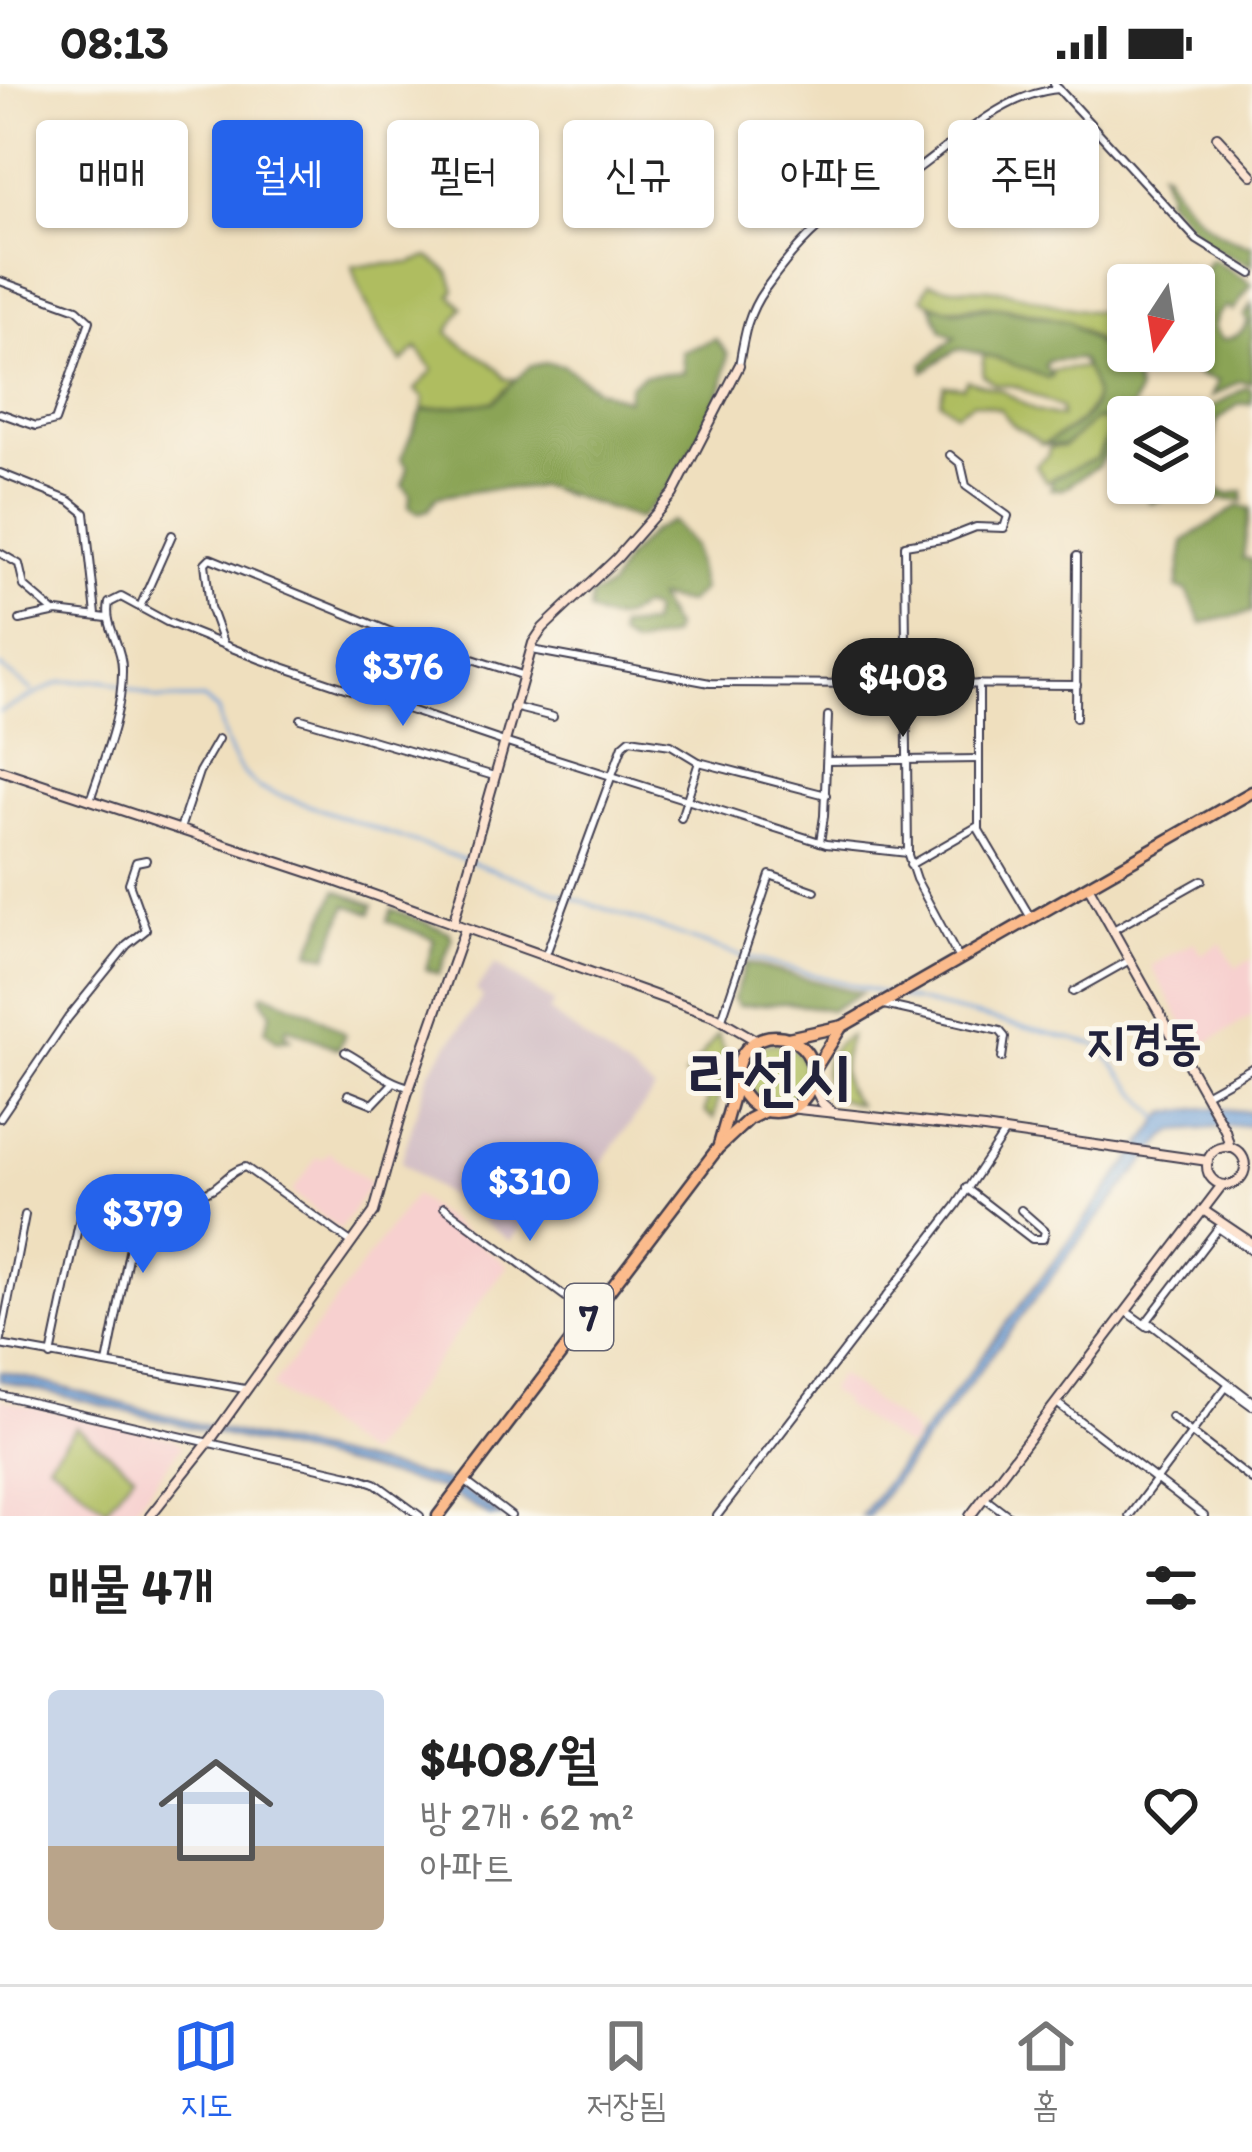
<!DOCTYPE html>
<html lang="ko">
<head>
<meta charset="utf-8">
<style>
	body { margin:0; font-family:Itim,"Poor Story",sans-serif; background:#f6f6f6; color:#222; height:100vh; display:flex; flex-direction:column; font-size:45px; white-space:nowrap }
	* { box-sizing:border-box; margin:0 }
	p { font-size:39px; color:#767676 }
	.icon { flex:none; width:66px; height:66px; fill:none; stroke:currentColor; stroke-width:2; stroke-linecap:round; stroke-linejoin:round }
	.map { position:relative; height:1432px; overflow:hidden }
	.details { display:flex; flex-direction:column; background:#fff; flex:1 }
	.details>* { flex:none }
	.hud { position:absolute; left:36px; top:36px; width:1182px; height:108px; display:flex; gap:24px }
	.needle { width:78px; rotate:192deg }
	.tools { position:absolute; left:1107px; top:180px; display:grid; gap:24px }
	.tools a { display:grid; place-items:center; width:108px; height:108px; border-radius:12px; background:#fff; box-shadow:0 3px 9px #0004; font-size:60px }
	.price { position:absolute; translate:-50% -102px; padding:0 27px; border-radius:42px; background:#2563eb; color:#fff; font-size:39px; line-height:78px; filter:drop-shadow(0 3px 6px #0008) }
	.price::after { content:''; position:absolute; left:50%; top:72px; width:36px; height:27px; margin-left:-18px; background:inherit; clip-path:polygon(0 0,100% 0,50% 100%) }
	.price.active { background:#222; color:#fff }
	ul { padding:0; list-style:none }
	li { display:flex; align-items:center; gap:36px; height:300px; padding:0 48px }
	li+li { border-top:3px solid #e0e0e0 }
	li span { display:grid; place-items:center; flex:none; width:336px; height:240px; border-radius:12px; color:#555 }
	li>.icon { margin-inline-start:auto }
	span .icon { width:144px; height:144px; fill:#fffc; stroke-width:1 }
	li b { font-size:51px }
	h2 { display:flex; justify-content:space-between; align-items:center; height:144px; padding:0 48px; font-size:51px }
	.pill { padding:0 42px; border-radius:12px; background:#fff; box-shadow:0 3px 9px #0004; font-size:42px; line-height:108px }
	.pill.active { background:#2563eb; color:#fff }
	.status { display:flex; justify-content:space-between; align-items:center; height:84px; padding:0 60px; background:#fff; direction:ltr }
	.status svg { height:33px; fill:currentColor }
	.tabs { display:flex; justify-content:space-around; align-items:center; height:168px; border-top:3px solid #e0e0e0; background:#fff; font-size:33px; color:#767676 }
	.tabs a { display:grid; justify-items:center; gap:6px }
	.tabs .active { color:#2563eb }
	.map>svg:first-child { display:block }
</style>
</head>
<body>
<div class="status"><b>08:13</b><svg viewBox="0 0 49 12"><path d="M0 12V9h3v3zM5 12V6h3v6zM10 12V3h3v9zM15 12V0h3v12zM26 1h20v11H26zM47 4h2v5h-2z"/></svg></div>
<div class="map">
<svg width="1252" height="1432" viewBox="0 0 1252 1432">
	<rect width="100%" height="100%" fill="#fbf7ec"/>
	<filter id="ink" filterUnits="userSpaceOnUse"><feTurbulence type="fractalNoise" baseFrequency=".00833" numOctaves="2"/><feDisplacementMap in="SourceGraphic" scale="24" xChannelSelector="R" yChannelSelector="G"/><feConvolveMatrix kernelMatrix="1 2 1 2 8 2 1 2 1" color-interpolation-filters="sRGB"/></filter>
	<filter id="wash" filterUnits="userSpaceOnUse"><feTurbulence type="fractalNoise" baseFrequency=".004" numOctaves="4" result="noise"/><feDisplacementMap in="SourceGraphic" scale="48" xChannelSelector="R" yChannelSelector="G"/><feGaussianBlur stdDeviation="2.7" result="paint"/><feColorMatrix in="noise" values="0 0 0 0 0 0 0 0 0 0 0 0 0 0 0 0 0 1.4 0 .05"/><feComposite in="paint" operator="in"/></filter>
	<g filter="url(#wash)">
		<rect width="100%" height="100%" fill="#efdfbe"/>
		<g fill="#f7d0cf">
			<path d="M1194 858 1201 870 1221 859 1236 883 1252 875V932L1197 965 1151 882Z"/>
			<path d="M329 1068 371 1099 340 1146 292 1108 317 1073 322 1075Z"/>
			<path d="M414 1111 508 1181 366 1372 272 1303Z"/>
			<path d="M839 1291 912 1346 915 1354 908 1364 842 1321 843 1317 828 1306Z"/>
			<path d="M0 1315 174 1355 182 1362 129 1432H0Z"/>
		</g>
		<path fill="#d2bec5" d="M495 880 554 919 549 928 655 1006 583 1104 560 1088 510 1157 401 1078 429 988 483 913 476 906Z"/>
		<g fill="#afbd60" stroke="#68704e" stroke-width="3">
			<path d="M429 173 449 188 455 206 451 211 463 223 448 248C465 268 491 272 505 295H516L493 318 422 326 424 314 415 306 433 286 417 264 402 278C384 258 357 208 353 182L410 179Z"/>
			<path d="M929 199C957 208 978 202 1005 207 1046 215 1085 236 1128 224V253L1123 258 1134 270 1133 288C1118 275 1096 255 1080 245 1059 233 1011 223 987 222 962 222 944 231 922 214Z"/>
			<path d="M984 269 1047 293 1052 292 1051 287 1085 283C1114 320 1073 345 1043 360L1013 341 1000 325 974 318 955 329 940 317 944 301 963 303 967 296 1001 306 1035 327 1061 333V324L1015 302 995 300 983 291Z"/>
			<path d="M1096 335 1108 337 1110 347 1097 374 1046 398 1036 381 1048 372 1049 364 1064 362Z"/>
			<path d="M718 950 725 969 714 1035 705 1028 708 1014 685 992Z"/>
			<path d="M850 952C841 978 837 1000 859 1021L830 1012C818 987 825 964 850 952Z"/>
			<circle cx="775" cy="988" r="29"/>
			<path d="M76 1343 134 1389 106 1424 48 1378Z"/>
		</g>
		<g fill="#8ba456" stroke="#566348" stroke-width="3">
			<path d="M1160 87 1166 89C1181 122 1216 156 1252 161V182L1207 161 1165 112 1168 109Z"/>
			<path d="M1213 176 1252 200 1233 227 1226 223 1217 231 1213 243 1221 255C1233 256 1243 248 1248 238L1244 232 1252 220V299L1240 297 1211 313 1218 297 1199 292 1188 270 1194 267V238L1201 196 1209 177Z"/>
			<path d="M931 221 955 227 993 223 1069 238 1133 288 1138 308 1132 324 1099 381 1063 405H1051L1052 394 1097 374 1110 347 1107 337 1096 335 1064 362 1043 360C1088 337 1111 325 1080 275L1048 277 1045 282 1052 292 1047 294C1031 287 968 262 957 266 946 270 935 281 924 287L923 280 955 253 942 247Z"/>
			<path d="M716 255 728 270 723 302 678 393 639 435 544 403 481 406 437 413 428 426 418 429 409 423 410 410 403 402 408 383 401 375 422 326 493 318 530 282 546 279 563 281 596 305 627 316 630 301 643 291 684 288 682 268Z"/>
			<path d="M1247 303 1252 306 1251 320H1239L1217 337 1209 389 1215 406 1229 410 1243 407V417L1215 415 1193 402 1151 419 1148 414 1169 399H1194L1212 323Z"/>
			<path d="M1238 422 1250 425 1243 474 1252 476V528L1202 539 1187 507 1177 504 1184 457Z"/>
			<path d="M672 437 693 462 702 506 688 519 657 514 674 545 671 552 633 562 619 553V543L650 541 653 526 641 523C620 537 611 541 589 527L591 512 610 503 625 476 652 447Z"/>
			<path d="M337 806 373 821 371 829 347 821 327 872 310 867Z"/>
			<path d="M392 825 449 848 452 855 439 890 426 885 434 855 387 837Z"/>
			<path d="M746 879 861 909 831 926 787 919 738 922 733 915Z"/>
			<path d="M264 909 311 928 345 950 338 965 287 943 285 949 291 955 277 957 265 946 271 929 261 913Z"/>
		</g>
		<g fill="#6c9ed7" stroke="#476089" stroke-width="3">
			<path d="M1206 1024 1252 1028V1041L1174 1047 1165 1053 1077 1160 868 1432H861L1166 1029Z"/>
			<path d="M0 1287 205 1342 449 1398 502 1432H490L443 1405 11 1299 0 1296Z"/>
		</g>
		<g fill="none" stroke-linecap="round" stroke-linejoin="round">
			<g stroke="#6c9ed7" stroke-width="3">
				<path d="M0 583 32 607"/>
				<path d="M0 628 61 598 104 596 158 615H204L218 627C224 658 233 684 259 704L731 869 890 911"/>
				<path d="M899 913 1097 961 1161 1036"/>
			</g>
		</g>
	</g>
	<g filter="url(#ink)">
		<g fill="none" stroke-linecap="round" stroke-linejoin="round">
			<g stroke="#413e4f" stroke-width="10">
				<g id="street">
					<path d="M1054 0 1197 156 1252 190"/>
					<path d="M0 197 77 225 90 237 55 337 36 342 0 329"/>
					<path d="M739 282C744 252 747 230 765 205 780 184 800 159 820 142 841 125 870 116 893 102 945 70 996 10 1059 5"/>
					<path d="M950 371 961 380 966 402 1008 432 1004 444 976 443 948 454 905 461 908 771 916 795 959 875"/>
					<path d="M0 389 70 417 85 429 96 531"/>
					<path d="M0 469 19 480 24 502 53 527"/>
					<path d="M140 523 172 451"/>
					<path d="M20 536 57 528 107 534"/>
					<path d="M223 559 210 523 205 479 210 474 401 552 522 591"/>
					<path d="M532 566 710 599 1077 601"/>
					<path d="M979 600V746L1031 834"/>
					<path d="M513 623 553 633"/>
					<path d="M1076 634 1077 472"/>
					<path d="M301 635 494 692"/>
					<path d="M827 677 979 675"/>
					<path d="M699 678 826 711"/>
					<path d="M90 716C104 674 123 629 122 584 122 560 104 542 109 519L121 513 167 538 262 576 504 658 826 760 908 769"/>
					<path d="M180 745 199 688 218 655"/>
					<path d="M820 758 824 732 828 632"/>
					<path d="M910 781 978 742"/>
					<path d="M1113 846 1202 796"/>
					<path d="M545 873 623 661 630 655 671 661 699 678 681 734"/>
					<path d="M1073 908 1130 876"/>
					<path d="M884 921 1000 947 1005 953 1002 974"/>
					<path d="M722 935 770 791 815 807"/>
					<path d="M345 968C368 980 386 998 410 1003"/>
					<path d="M348 1010 373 1020 392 1000"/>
					<path d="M1205 1010 1252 984"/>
					<path d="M0 1034 68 934 127 861 146 846 129 799 136 778 146 776"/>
					<path d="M966 1104 1032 1155H1043L1045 1147 1021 1126"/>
					<path d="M141 1123 151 1111C172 1114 192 1117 212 1105 225 1097 229 1088 245 1083L351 1158"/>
					<path d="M444 1123 590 1231"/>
					<path d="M1252 1167 1218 1144 1147 1237 1252 1317"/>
					<path d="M1127 1228 1148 1243"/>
					<path d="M0 1260 25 1131"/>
					<path d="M0 1261 245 1305"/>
					<path d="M51 1272 81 1129"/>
					<path d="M107 1280 137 1127 151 1122 198 1128"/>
					<path d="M0 1311 354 1392 375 1399 420 1432"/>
					<path d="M1058 1320 1204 1432"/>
					<path d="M1171 1333 1252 1396"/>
					<path d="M466 1398 511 1432"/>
					<path d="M984 1413 1009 1432"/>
					<path d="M717 1432 956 1122 1005 1048"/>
					<path d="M1129 1432 1226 1303 1252 1322"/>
				</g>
			</g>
			<g stroke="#413e4f" stroke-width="12">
				<g id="secondary">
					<path d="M1217 53 1252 91"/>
					<path d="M0 686 329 795 716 933 757 957"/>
					<path d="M1088 802 1225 1046 1230 1064"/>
					<path d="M453 840 533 559 543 544 617 474 673 410 739 282"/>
					<path d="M812 999 822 1019 830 1026"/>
					<path d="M789 1024 984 1045 1208 1077"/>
					<circle cx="1226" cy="1082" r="19"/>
					<path d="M1203 1126 1252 1159"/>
					<path d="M150 1432 212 1354 374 1128 407 1011 465 845"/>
					<path d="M970 1432 1222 1101"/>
				</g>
			</g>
			<g stroke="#413e4f" stroke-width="15">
				<g id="highway">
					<circle cx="775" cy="990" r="38"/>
					<path d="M788 954 843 942 1252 708"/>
					<path d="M813 988 840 945"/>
					<path d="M719 1061 737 998"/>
					<path d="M438 1432 718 1064 749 1035 767 1026"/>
				</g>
			</g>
			<use href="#street" stroke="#fff" stroke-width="6"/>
			<use href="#secondary" stroke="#fde4d1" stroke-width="8"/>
			<use href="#highway" stroke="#fbbb8c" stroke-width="10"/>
		</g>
	</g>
	<g text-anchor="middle" stroke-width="10" stroke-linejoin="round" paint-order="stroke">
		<rect fill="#fbf7ec" stroke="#636270" stroke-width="3" x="565" y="1200" width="48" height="66" rx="9"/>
		<g font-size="39" font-weight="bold" fill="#22223b">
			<text x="589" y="1247">7</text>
		</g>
		<g font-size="48" font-weight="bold" fill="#22223b" stroke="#fbf7ec">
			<text x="1144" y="974">지경동</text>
		</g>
		<g font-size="66" font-weight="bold" fill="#22223b" stroke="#fbf7ec">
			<text x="770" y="1014">라선시</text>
		</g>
	</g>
</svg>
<div class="tools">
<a><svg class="needle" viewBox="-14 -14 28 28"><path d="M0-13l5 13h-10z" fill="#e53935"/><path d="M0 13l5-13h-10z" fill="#767676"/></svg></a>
<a><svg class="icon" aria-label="layers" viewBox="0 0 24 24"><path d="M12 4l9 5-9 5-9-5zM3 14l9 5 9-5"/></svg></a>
</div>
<b class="price" style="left:403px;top:645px">$376</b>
<b class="price active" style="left:903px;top:656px">$408</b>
<b class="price" style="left:530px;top:1160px">$310</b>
<b class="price" style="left:143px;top:1192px">$379</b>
<div class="hud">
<a class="pill">매매</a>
<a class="pill active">월세</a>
<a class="pill">필터</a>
<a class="pill">신규</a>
<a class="pill">아파트</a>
<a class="pill">주택</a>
</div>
</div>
<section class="details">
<h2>매물 4개<svg class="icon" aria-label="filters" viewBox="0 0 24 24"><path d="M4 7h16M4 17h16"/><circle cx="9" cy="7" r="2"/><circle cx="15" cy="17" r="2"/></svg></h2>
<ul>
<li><span style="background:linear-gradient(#c9d6e8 65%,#b9a48a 0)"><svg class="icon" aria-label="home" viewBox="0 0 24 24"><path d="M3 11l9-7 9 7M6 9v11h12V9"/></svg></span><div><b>$408/월</b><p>방 2개 · 62 m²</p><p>아파트</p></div><svg class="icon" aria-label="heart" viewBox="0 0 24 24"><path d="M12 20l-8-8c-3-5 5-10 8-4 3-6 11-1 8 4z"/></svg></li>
</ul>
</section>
<nav class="tabs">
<a class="active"><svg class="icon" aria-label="map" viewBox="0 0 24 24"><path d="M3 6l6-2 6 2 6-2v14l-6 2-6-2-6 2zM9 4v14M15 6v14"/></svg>지도</a>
<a><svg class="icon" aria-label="saved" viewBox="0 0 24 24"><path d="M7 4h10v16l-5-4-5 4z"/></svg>저장됨</a>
<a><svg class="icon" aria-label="home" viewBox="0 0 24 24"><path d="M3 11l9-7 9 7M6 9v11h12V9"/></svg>홈</a>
</nav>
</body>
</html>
